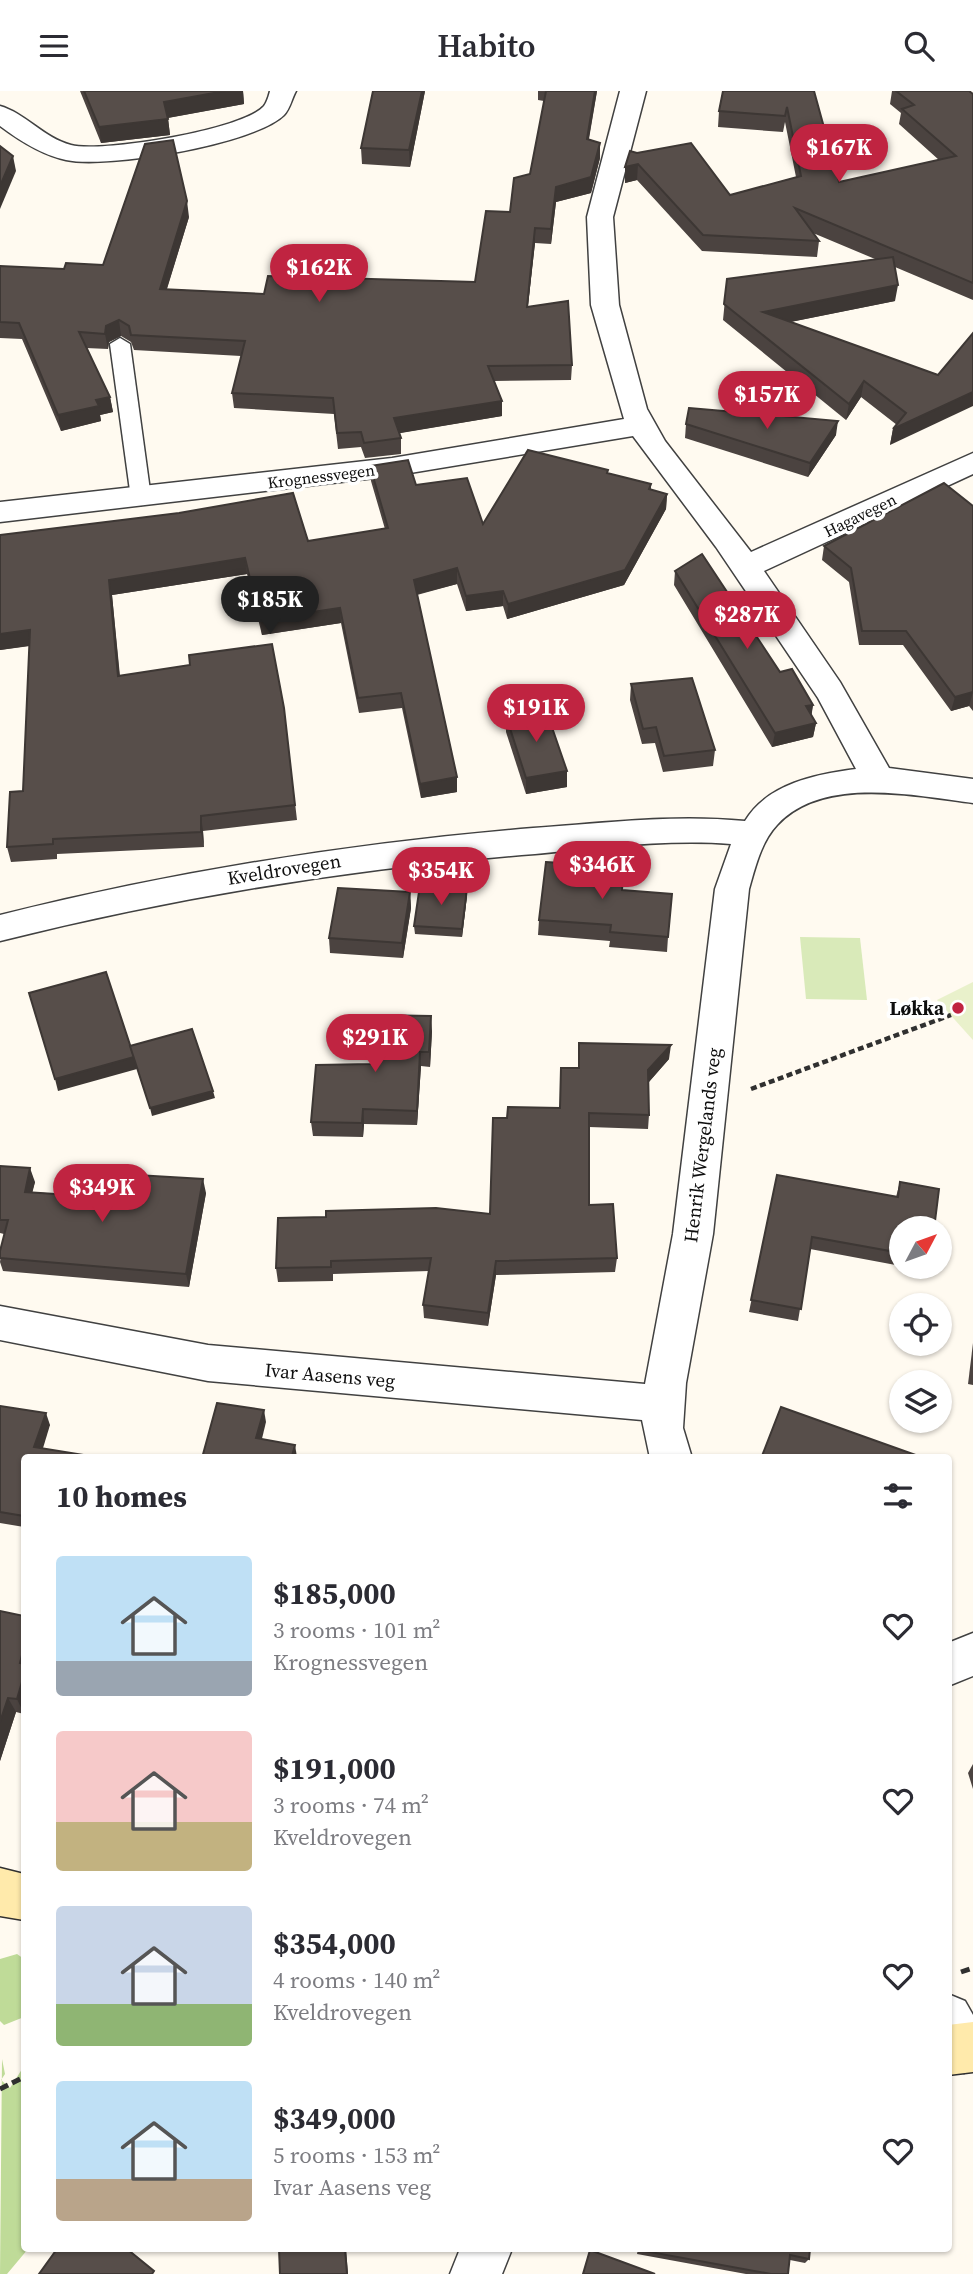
<!DOCTYPE html>
<html lang="en">
<head>
<meta charset="utf-8">
<style>
	body { margin:0; font-family:"Source Serif 4",serif; background:#f7f7f7; color:#2b2b33; height:100vh; display:flex; flex-direction:column; font-size:26px; white-space:nowrap }
	* { box-sizing:border-box; margin:0 }
	p { font-size:23px; color:#7c7c81 }
	.icon { flex:none; width:38px; height:38px; fill:none; stroke:currentColor; stroke-width:2; stroke-linecap:round; stroke-linejoin:round }
	.map { position:relative; flex:1; overflow:hidden }
	.details { position:absolute; left:21px; top:1363px; width:931px; height:798px; display:flex; flex-direction:column; background:#fff; border-radius:7px; box-shadow:0 2px 5px #0004 }
	.details>* { flex:none }
	.needle { width:46px; rotate:49deg }
	.controls { position:absolute; left:889px; top:1125px; display:grid; gap:14px }
	.controls a { display:grid; place-items:center; width:63px; height:63px; border-radius:50%; background:#fff; box-shadow:0 2px 5px #0004; font-size:35px }
	.price { position:absolute; translate:-50% -60px; padding:0 16px; border-radius:24px; background:#c02441; color:#fff; font-size:23px; line-height:46px; filter:drop-shadow(0 2px 4px #0008) }
	.price::after { content:''; position:absolute; left:50%; top:42px; width:21px; height:16px; margin-left:-10px; background:inherit; clip-path:polygon(0 0,100% 0,50% 100%) }
	.price.active { background:#222; color:#fff }
	ul { padding:0; list-style:none }
	li { display:flex; align-items:center; gap:21px; height:175px; padding:0 35px }
	li span { display:grid; place-items:center; flex:none; width:196px; height:140px; border-radius:7px; color:#555 }
	li>.icon { margin-inline-start:auto }
	span .icon { width:84px; height:84px; fill:#fffc; stroke-width:1 }
	li b { font-size:30px }
	h2 { display:flex; justify-content:space-between; align-items:center; height:84px; padding:0 35px; font-size:30px }
	header { display:flex; justify-content:space-between; align-items:center; height:91px; padding:0 35px; background:#fff; font-size:32px; font-weight:600 }
	.map>svg:first-child { display:block }
</style>
</head>
<body>
<header><svg class="icon" aria-label="menu" viewBox="0 0 24 24"><path d="M4 6h16M4 12h16M4 18h16"/></svg>Habito<svg class="icon" aria-label="search" viewBox="0 0 24 24"><circle cx="10" cy="10" r="6"/><path d="M15 15l6 6"/></svg></header>
<div class="map">
<svg width="973" height="2183" viewBox="0 0 973 2183">
	<rect width="100%" height="100%" fill="#fffaf0"/>
	<path fill="#d9eab9" d="M800 846 860 847 867 909 806 908Z"/>
	<g fill="#bfdb98">
		<path d="M17 1863 24 1868V1926L4 1934 0 1930V1868Z"/>
		<path d="M2 1968 5 1983 1 1989 10 1997 24 1975V2158H28L7 2183H0Z"/>
	</g>
	<path fill="#e9f1cb" d="M973 891V949L937 909Z"/>
	<g fill="none" stroke-linecap="round" stroke-linejoin="round">
		<g stroke="#414141" stroke-width="3">
			<path id="lane" d="M120 247 130 253 151 407 141 414 131 407 110 253Z"/>
		</g>
		<g stroke="#414141" stroke-width="3">
			<g id="street">
				<path d="M270 0H296C292 7 290 18 284 24 255 53 107 78 66 69 42 64 20 50 0 35V15C25 22 44 47 71 54 101 62 244 39 264 15 267 11 269 4 270 0Z"/>
				<path d="M620 0H646L613 126 619 214 647 318 665 350 751 461 973 362V383L764 480 840 591 889 677 973 688V712C915 705 823 684 777 734 761 751 755 777 749 798L713 1143 686 1292 683 1337 692 1367H650L642 1329 208 1290 0 1249V1215L208 1254 645 1293 673 1143 715 798 731 753C666 748 600 757 535 763 353 777 176 806 0 850V824C176 780 353 752 533 737 604 732 674 723 745 730 767 693 816 683 856 678L818 607 716 456 633 345 392 385 0 431V411L392 367 624 328 591 214 587 126Z"/>
				<path d="M973 1542V1585L948 1595V1552Z"/>
				<path d="M948 1903 965 1910 973 1924V1978L964 1982 948 1975Z"/>
				<path d="M460 2158H512L502 2183H450Z"/>
			</g>
		</g>
		<g stroke="#303030" stroke-width="3">
			<g id="secondary">
				<path d="M0 1777 24 1783V1829L0 1825Z"/>
				<path d="M973 1931V1981L948 1984V1934Z"/>
			</g>
		</g>
		<path stroke="#303030" stroke-width="4.5" stroke-dasharray="6 3.5" stroke-linecap="butt" d="M751 998 951 924"/>
		<g stroke="#303030" stroke-width="5" stroke-dasharray="9 4.5" stroke-linecap="butt">
			<path d="M961 1881 973 1877"/>
			<path d="M0 1998 24 1986"/>
		</g>
		<use href="#lane" fill="#fff" fill-rule="evenodd"/>
		<use href="#street" fill="#fff" fill-rule="evenodd"/>
		<use href="#secondary" fill="#ffeaab" fill-rule="evenodd"/>
	</g>
	<g fill="#4b4340">
		<path d="M80 0H243L244 13 168 27 170 44 101 52Z"/>
		<path d="M425 0 410 76 362 73 361 57Z"/>
		<path d="M538 0H597L589 48 600 52V67L591 102 556 111 551 153 535 152 528 215 572 274 571 289 494 290 502 325 399 342 401 347V363L365 367 361 356 338 358 334 323 234 317 232 302 241 265 134 259 131 251 121 245 109 251 108 258 86 257 110 306 113 321 100 324 101 330 61 340 22 248 0 247V175L64 178 103 174 189 126 167 198 264 203 475 191 510 121 530 83 544 10 538 9Z"/>
		<path d="M814 0 839 91 939 69 899 33 901 22 890 13 892 0H969L973 3V209L895 176V210L790 231 938 284 890 354 893 338 897 334 861 306 846 329 723 229 727 188 875 168 813 142 819 150 817 166 702 160 637 89 625 92 630 60 730 104 796 86 785 31 783 41 718 36 719 20Z"/>
		<path d="M686 333 836 344 808 386 685 347Z"/>
		<path d="M370 375 416 394 483 433 608 379V382L651 393V399L667 403 666 418 624 494 507 528 503 515 466 520 457 493 417 504 457 686V701L421 707 402 617 359 622 341 532 262 544 247 483 112 504 120 585 284 617 297 729 203 740 204 756 57 763V768L11 771 7 756 23 700 30 555 0 559V444L308 450 385 438 371 390Z"/>
		<path d="M973 415V620L969 615 951 620 903 554H859L849 491 822 469 824 455Z"/>
		<path d="M675 480 813 614 811 624 816 632 813 646 772 656 674 494Z"/>
		<path d="M631 593 715 659 713 675 663 681 655 652 642 653 630 609Z"/>
		<path d="M506 625 567 696 526 703 506 641Z"/>
		<path d="M604 784 622 799 668 846 667 861 609 856 610 850 538 844 539 829Z"/>
		<path d="M410 801 411 817 403 867 330 862 329 847Z"/>
		<path d="M467 805 462 846 415 843 414 835Z"/>
		<path d="M432 940 430 976 421 975 417 1034 364 1033 363 1046 313 1045 311 1031 372 973Z"/>
		<path d="M579 952 669 968 649 991V1024L648 1038 589 1036V1114L617 1167 615 1181 496 1184 488 1235 424 1227 423 1214 429 1180 333 1183V1190L278 1191 276 1177 490 1123 507 1027 560 1017 578 977Z"/>
		<path d="M0 1075 35 1091 32 1101 132 1108 206 1102 189 1196 3 1180 0 1171 4 1143 0 1142Z"/>
		<path d="M777 1084 896 1106 900 1091 901 1175 810 1158 798 1230 749 1221Z"/>
		<path d="M905 1176H927L926 1180Z"/>
		<path d="M973 1252V1294L968 1293Z"/>
		<path d="M0 1315 50 1334 24 1367V1436L0 1432Z"/>
		<path d="M0 1520 24 1525V1623L16 1621 0 1670Z"/>
		<path d="M973 1673V1698L968 1682Z"/>
		<path d="M638 2158H810L809 2168 805 2172 790 2169 788 2183H746L637 2163Z"/>
	</g>
	<g fill="#3d3734">
		<path d="M225 0H243L244 13 167 27 164 11Z"/>
		<path d="M422 0H425L410 76 409 59Z"/>
		<path d="M595 0H597L586 63 587 48Z"/>
		<path d="M168 28 170 44 101 52 99 36Z"/>
		<path d="M600 52V67L591 102 556 111 551 153V138L556 96Z"/>
		<path d="M13 65 16 80 0 118V95Z"/>
		<path d="M638 73 637 89 625 92V76Z"/>
		<path d="M187 110 189 126 162 213 160 198Z"/>
		<path d="M535 137V152L526 231 527 216Z"/>
		<path d="M898 194 895 210 761 237 763 221Z"/>
		<path d="M119 229 121 245 109 251 108 258 105 243 106 235Z"/>
		<path d="M864 290 861 306 846 329 849 313Z"/>
		<path d="M973 301V315L890 354 893 338Z"/>
		<path d="M110 306 113 321 100 324 101 330 61 340 58 324 96 309Z"/>
		<path d="M502 310V325L395 343 394 327Z"/>
		<path d="M838 330 836 344 808 386 810 372Z"/>
		<path d="M667 403 666 418 624 494 507 528 508 513Z"/>
		<path d="M245 467 247 483 112 504 121 600 118 585 109 489Z"/>
		<path d="M457 477V493L414 504V489Z"/>
		<path d="M503 500V515L466 520V505Z"/>
		<path d="M340 517 341 532 262 544 260 529Z"/>
		<path d="M30 539 34 554 0 559V543Z"/>
		<path d="M973 601 969 615 951 620 955 606Z"/>
		<path d="M813 614 811 628 806 615Z"/>
		<path d="M816 632 813 646 772 656 775 642Z"/>
		<path d="M567 680V696L526 703V687Z"/>
		<path d="M457 686V701L421 707 420 693Z"/>
		<path d="M201 725 203 740 204 756 201 741Z"/>
		<path d="M467 797V805L462 846V838Z"/>
		<path d="M410 801 411 817 403 867 402 852Z"/>
		<path d="M431 925 432 940 430 976 429 961Z"/>
		<path d="M671 954 669 968 647 993 648 979Z"/>
		<path d="M420 961 421 975 417 1034V1020Z"/>
		<path d="M134 966 137 978 58 1000 55 988Z"/>
		<path d="M213 1000 215 1007 152 1025 150 1017Z"/>
		<path d="M363 1018 364 1033 363 1046 362 1032Z"/>
		<path d="M30 1077 35 1091 29 1115 25 1101Z"/>
		<path d="M203 1088 206 1102 189 1196 186 1183Z"/>
		<path d="M496 1170V1184L488 1235V1222Z"/>
		<path d="M264 1319 266 1331 259 1360 256 1347Z"/>
		<path d="M46 1322 50 1334 40 1367 34 1356Z"/>
		<path d="M295 1354 297 1366 292 1367Z"/>
		<path d="M24 1556V1582L20 1572Z"/>
		<path d="M24 1584V1623L17 1608Z"/>
		<path d="M8 1607 16 1621 0 1670V1631Z"/>
		<path d="M345 2158H346L348 2183H347Z"/>
	</g>
	<g fill="#574e4a" stroke="#3d3734" stroke-width="2">
		<path d="M84 0H225L164 11 168 28 99 36Z"/>
		<path d="M373 0H422L409 59 361 57Z"/>
		<path d="M546 0H595L587 48 600 52 591 86 556 96 551 138 535 137 527 216 568 210 572 274 488 275 502 310 394 327 401 347 364 352 361 341 337 342 333 307 232 302 245 250 131 244 129 235 119 229 106 235 105 243 79 241 110 306 96 309 99 315 58 324 19 232 0 231V175L64 178 66 172 103 174 145 53 173 49 187 110 160 198 264 203 268 185 475 191 486 120 510 121 514 87 530 83Z"/>
		<path d="M723 0H814L839 91 956 65 902 18 914 14 896 0H969L973 3V192L795 117 819 150 703 144 638 73 625 76 630 60 637 62 691 52 730 104 801 85 787 16 785 25 719 20Z"/>
		<path d="M0 55 13 65 0 95Z"/>
		<path d="M893 166 898 194 763 221 938 284 973 242V301L893 338 906 322 864 290 849 313 724 213 727 188Z"/>
		<path d="M689 317 838 330 810 372 686 333Z"/>
		<path d="M528 359 608 379 607 382 651 393 649 398 667 403 625 479 508 513 503 500 466 505 457 477 414 489 457 686 420 693 401 602 358 607 340 517 260 529 245 467 109 489 118 585 190 574 189 564 272 553 284 617 295 714 201 725V741L53 748V753L7 756 10 701 23 700 30 539 0 543V444L179 422 293 402 308 450 388 437 370 375 408 369 416 394 467 387 483 433Z"/>
		<path d="M944 392 973 415V601L955 606 906 540H862L851 477 824 455Z"/>
		<path d="M702 463 780 581 792 578 813 614 806 615 816 632 775 642 675 480Z"/>
		<path d="M692 587 715 659 664 665 656 636 643 638 631 593Z"/>
		<path d="M546 619 567 680 526 687 506 625Z"/>
		<path d="M546 771 605 775 604 784 623 785 622 799 672 803 668 846 610 841 611 834 539 829Z"/>
		<path d="M420 794 467 797 462 838 414 835Z"/>
		<path d="M338 797 410 801 402 852 329 847Z"/>
		<path d="M106 881 134 966 55 988 29 902Z"/>
		<path d="M375 924 431 925 429 961H420L417 1020 363 1018 362 1032 311 1031 316 974 372 973Z"/>
		<path d="M192 938 213 1000 150 1017 130 955Z"/>
		<path d="M579 952 671 954 648 979 649 1024 589 1022V1114L613 1113 617 1167 496 1170 488 1222 423 1214 431 1167 331 1170V1176L276 1177 278 1127 326 1126V1120L436 1117 490 1123 493 1027H507L508 1016 560 1017 561 977H579Z"/>
		<path d="M0 1075 30 1077 25 1101 132 1108 137 1084 203 1088 186 1183 0 1167V1160L8 1129H0Z"/>
		<path d="M777 1084 898 1106 900 1091 939 1098 934 1138H901V1162L812 1146 801 1218 751 1209Z"/>
		<path d="M217 1312 264 1319 256 1347 295 1354 292 1365 300 1367H202Z"/>
		<path d="M0 1315 46 1322 34 1356 102 1367H24V1425L0 1421Z"/>
		<path d="M781 1316 924 1367H768L762 1365Z"/>
		<path d="M0 1520 24 1525V1556L20 1572 24 1573V1584L17 1608 8 1607 0 1631Z"/>
		<path d="M57 2158H127L154 2180 152 2183H39Z"/>
		<path d="M279 2158H345L347 2183H280Z"/>
		<path d="M639 2158H810L809 2168 790 2164 788 2183H771L639 2159Z"/>
		<path d="M590 2159 655 2183H583Z"/>
	</g>
	<circle fill="#c02441" stroke="#fff" stroke-width="2.5" cx="958" cy="917" r="7"/>
	<g text-anchor="middle" stroke-width="7" stroke-linejoin="round" paint-order="stroke">
		<g font-size="16" fill="#0e0e0e" stroke="#fff">
			<text transform="translate(321 385) rotate(-7)" y="6">Krognessvegen</text>
			<text transform="translate(860 424) rotate(-26)" y="6">Hagavegen</text>
		</g>
		<g font-size="19" fill="#0e0e0e" stroke="#fff">
			<text transform="translate(284 778) rotate(-9)" y="7">Kveldrovegen</text>
			<text transform="translate(702 1054) rotate(-83)" y="7">Henrik Wergelands veg</text>
			<text transform="translate(330 1284) rotate(5)" y="7">Ivar Aasens veg</text>
		</g>
		<g font-size="19" font-weight="bold" fill="#0e0e0e" stroke="#fff" text-anchor="end">
			<text x="944" y="924">Løkka</text>
		</g>
	</g>
</svg>
<div class="controls">
<a><svg class="needle" viewBox="-14 -14 28 28"><path d="M0-13l5 13h-10z" fill="#e53935"/><path d="M0 13l5-13h-10z" fill="#7c7c81"/></svg></a>
<a><svg class="icon" aria-label="locate" viewBox="0 0 24 24"><circle cx="12" cy="12" r="6"/><path d="M12 2v4M12 18v4M2 12h4M18 12h4"/></svg></a>
<a><svg class="icon" aria-label="layers" viewBox="0 0 24 24"><path d="M12 4l9 5-9 5-9-5zM3 14l9 5 9-5"/></svg></a>
</div>
<b class="price" style="left:839px;top:93px">$167K</b>
<b class="price" style="left:319px;top:213px">$162K</b>
<b class="price" style="left:767px;top:340px">$157K</b>
<b class="price active" style="left:270px;top:545px">$185K</b>
<b class="price" style="left:747px;top:560px">$287K</b>
<b class="price" style="left:536px;top:653px">$191K</b>
<b class="price" style="left:602px;top:810px">$346K</b>
<b class="price" style="left:441px;top:816px">$354K</b>
<b class="price" style="left:375px;top:983px">$291K</b>
<b class="price" style="left:102px;top:1133px">$349K</b>
<section class="details">
<h2>10 homes<svg class="icon" aria-label="filters" viewBox="0 0 24 24"><path d="M4 7h16M4 17h16"/><circle cx="9" cy="7" r="2"/><circle cx="15" cy="17" r="2"/></svg></h2>
<ul>
<li><span style="background:linear-gradient(#bfe0f5 75%,#9aa5b1 0)"><svg class="icon" aria-label="home" viewBox="0 0 24 24"><path d="M3 11l9-7 9 7M6 9v11h12V9"/></svg></span><div><b>$185,000</b><p>3 rooms · 101 m²</p><p>Krognessvegen</p></div><svg class="icon" aria-label="heart" viewBox="0 0 24 24"><path d="M12 20l-8-8c-3-5 5-10 8-4 3-6 11-1 8 4z"/></svg></li>
<li><span style="background:linear-gradient(#f6c9c9 65%,#c2b280 0)"><svg class="icon" aria-label="home" viewBox="0 0 24 24"><path d="M3 11l9-7 9 7M6 9v11h12V9"/></svg></span><div><b>$191,000</b><p>3 rooms · 74 m²</p><p>Kveldrovegen</p></div><svg class="icon" aria-label="heart" viewBox="0 0 24 24"><path d="M12 20l-8-8c-3-5 5-10 8-4 3-6 11-1 8 4z"/></svg></li>
<li><span style="background:linear-gradient(#c9d6e8 70%,#8fb573 0)"><svg class="icon" aria-label="home" viewBox="0 0 24 24"><path d="M3 11l9-7 9 7M6 9v11h12V9"/></svg></span><div><b>$354,000</b><p>4 rooms · 140 m²</p><p>Kveldrovegen</p></div><svg class="icon" aria-label="heart" viewBox="0 0 24 24"><path d="M12 20l-8-8c-3-5 5-10 8-4 3-6 11-1 8 4z"/></svg></li>
<li><span style="background:linear-gradient(#bfe0f5 70%,#b9a48a 0)"><svg class="icon" aria-label="home" viewBox="0 0 24 24"><path d="M3 11l9-7 9 7M6 9v11h12V9"/></svg></span><div><b>$349,000</b><p>5 rooms · 153 m²</p><p>Ivar Aasens veg</p></div><svg class="icon" aria-label="heart" viewBox="0 0 24 24"><path d="M12 20l-8-8c-3-5 5-10 8-4 3-6 11-1 8 4z"/></svg></li>
</ul>
</section>
</div>
</body>
</html>
